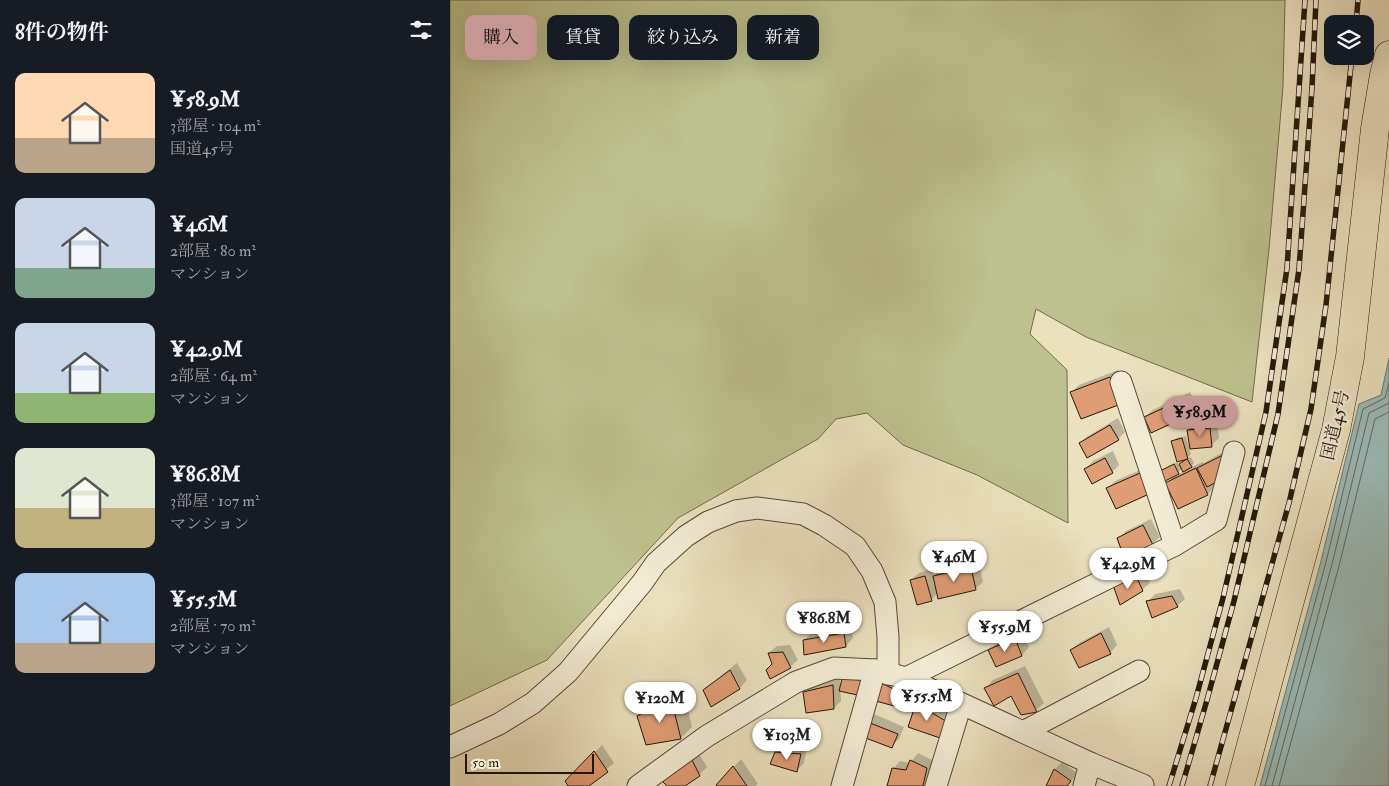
<!DOCTYPE html>
<html lang="ja">
<head>
<meta charset="utf-8">
<style>
	body { margin:0; font-family:"IM FELL Double Pica","Noto Serif JP",serif; background:#20242c; color:#f1f3f6; height:100vh; display:flex; flex-direction:column; font-size:19px; white-space:nowrap }
	* { box-sizing:border-box; margin:0 }
	p { font-size:16px; color:#9ea1a6 }
	.icon { flex:none; width:28px; height:28px; fill:none; stroke:currentColor; stroke-width:2; stroke-linecap:round; stroke-linejoin:round }
	.map { position:relative; flex:1; overflow:hidden }
	.drawer { display:flex; flex-direction:column; background:#171b24; width:450px }
	.drawer>* { flex:none }
	.hud { position:absolute; left:15px; top:15px; width:475px; height:45px; display:flex; gap:10px }
	.controls { position:absolute; left:874px; top:15px; display:grid; gap:10px }
	.controls a { display:grid; place-items:center; width:50px; height:50px; border-radius:10px; background:#171b24; box-shadow:0 5px 20px #0002; font-size:25px }
	.scale { position:absolute; left:15px; bottom:12px; width:129px; box-sizing:border-box; padding-left:5px; border:2px solid #251607; border-top:0; font-size:14px; line-height:18px; white-space:nowrap; color:#251607; -webkit-text-stroke:4px #f2ecd5; paint-order:stroke }
	.price { position:absolute; translate:-50% -42px; padding:0 11px; border-radius:18px; background:#fff; color:#222; font-size:16px; line-height:32px; filter:drop-shadow(0 1px 2px #0008) }
	.price::after { content:''; position:absolute; left:50%; top:30px; width:15px; height:11px; margin-left:-8px; background:inherit; clip-path:polygon(0 0,100% 0,50% 100%) }
	.price.current { background:#c59692; color:#111 }
	ul { padding:0; list-style:none }
	li { display:flex; align-items:center; gap:15px; height:125px; padding:0 15px }
	li span { display:grid; place-items:center; flex:none; width:140px; height:100px; border-radius:10px; color:#555 }
	li>.icon { margin-inline-start:auto }
	span .icon { width:60px; height:60px; fill:#fffc; stroke-width:1 }
	li b { font-size:21px }
	h2 { display:flex; justify-content:space-between; align-items:center; height:60px; padding:0 15px; font-size:21px }
	.pill { padding:0 18px; border-radius:10px; background:#171b24; box-shadow:0 5px 20px #0002; font-size:18px; line-height:45px }
	.pill.current { background:#c59692; color:#111 }
	main { display:flex; flex:1; min-height:0 }
	.map>svg:first-child { display:block }
</style>
</head>
<body>
<main>
<section class="drawer">
<h2>8件の物件<svg class="icon" aria-label="filters" viewBox="0 0 24 24"><path d="M4 7h16M4 17h16"/><circle cx="9" cy="7" r="2"/><circle cx="15" cy="17" r="2"/></svg></h2>
<ul>
<li><span style="background:linear-gradient(#ffd9b3 65%,#b9a48a 0)"><svg class="icon" aria-label="home" viewBox="0 0 24 24"><path d="M3 11l9-7 9 7M6 9v11h12V9"/></svg></span><div><b>¥58.9M</b><p>3部屋 · 104 m²</p><p>国道45号</p></div></li>
<li><span style="background:linear-gradient(#c9d6e8 70%,#7fa58c 0)"><svg class="icon" aria-label="home" viewBox="0 0 24 24"><path d="M3 11l9-7 9 7M6 9v11h12V9"/></svg></span><div><b>¥46M</b><p>2部屋 · 80 m²</p><p>マンション</p></div></li>
<li><span style="background:linear-gradient(#c9d6e8 70%,#8fb573 0)"><svg class="icon" aria-label="home" viewBox="0 0 24 24"><path d="M3 11l9-7 9 7M6 9v11h12V9"/></svg></span><div><b>¥42.9M</b><p>2部屋 · 64 m²</p><p>マンション</p></div></li>
<li><span style="background:linear-gradient(#dfe7d0 60%,#c2b280 0)"><svg class="icon" aria-label="home" viewBox="0 0 24 24"><path d="M3 11l9-7 9 7M6 9v11h12V9"/></svg></span><div><b>¥86.8M</b><p>3部屋 · 107 m²</p><p>マンション</p></div></li>
<li><span style="background:linear-gradient(#a9c7e8 70%,#b9a48a 0)"><svg class="icon" aria-label="home" viewBox="0 0 24 24"><path d="M3 11l9-7 9 7M6 9v11h12V9"/></svg></span><div><b>¥55.5M</b><p>2部屋 · 70 m²</p><p>マンション</p></div></li>
</ul>
</section>
<div class="map">
<svg width="939" height="786" viewBox="0 0 939 786">
	<rect width="100%" height="100%" fill="#ebe1be"/>
	<filter id="stains"><feTurbulence type="fractalNoise" baseFrequency=".004" numOctaves="4"/><feColorMatrix values="0 0 0 0 .2 0 0 0 0 .09 0 0 0 0 .02 0 0 0 .5 -.17"/></filter>
	<radialGradient id="worn" r=".72"><stop offset=".6" stop-color="#630" stop-opacity="0"/><stop offset="1" stop-color="#630" stop-opacity=".3"/></radialGradient>
	<path fill="#bdc18d" stroke="#716c4a" d="M0 0H835L833 87 819 249 802 402 636 337 586 309 580 334 617 370 618 523 527 475 453 445 417 413 386 419 368 439 228 518 97 660 0 706Z"/>
	<path fill="#9bbbba" stroke="#6c7972" d="M939 358V786H810L871 561 909 404 931 395Z"/>
	<g fill="#0003" fill-rule="evenodd">
		<path d="M668 370 677 395 622 392 629 385Z"/>
		<path d="M740 392 747 406 740 414 702 432 695 417 703 410Z"/>
		<path d="M668 418 675 432 668 439 630 443 638 436Z"/>
		<path d="M767 421 769 438 761 446 738 430 746 423Z"/>
		<path d="M736 436 741 454 736 459 741 457 744 463 739 468 753 462 754 463 780 448 763 482 765 486 758 494 728 508 717 483 725 475 711 471 727 462 729 465 737 458 723 442 726 438ZM732 468 734 471 727 475V474Z"/>
		<path d="M663 451 669 465 662 472 635 469 643 461Z"/>
		<path d="M697 467 705 486 658 488 665 481Z"/>
		<path d="M701 519 710 537 702 544 664 553 671 546 668 539 676 531Z"/>
		<path d="M528 560 533 582 525 589 488 593 481 600 461 580 469 573 483 569 484 576 491 569Z"/>
		<path d="M694 569 700 583 692 590 665 586Z"/>
		<path d="M730 589 735 599 727 606 697 602 705 594Z"/>
		<path d="M401 626 403 638 396 646 355 654 354 640 362 633Z"/>
		<path d="M659 627 667 645 660 653 621 650 629 643Z"/>
		<path d="M572 632 579 647 572 655 546 666 539 650 547 642Z"/>
		<path d="M340 645 348 660 340 667 323 664 319 653 327 646Z"/>
		<path d="M287 663 297 680 290 688 262 705 254 690Z"/>
		<path d="M575 666 594 703 586 710 572 714 561 694 536 688 543 680Z"/>
		<path d="M438 675 461 686 456 698 448 706 430 683Z"/>
		<path d="M390 678 391 701 384 708 354 693 362 685Z"/>
		<path d="M233 688 242 727 231 738 188 717 200 705Z"/>
		<path d="M474 696 504 715 490 736 467 704Z"/>
		<path d="M424 714 454 727 449 739 441 746 416 722Z"/>
		<path d="M152 745 164 763 137 786H120L117 781Z"/>
		<path d="M334 745 357 746 354 763 347 770 326 753Z"/>
		<path d="M468 753 484 761 476 786H444L443 769 450 761 460 763Z"/>
		<path d="M249 754 257 767 249 775 233 786H218L214 781Z"/>
		<path d="M291 759 308 784 305 786H269L268 785Z"/>
		<path d="M612 762 627 773 618 786H597L605 769Z"/>
	</g>
	<g fill="none" stroke-linecap="round" stroke-linejoin="round">
		<g stroke="#606860" stroke-width="1">
			<path d="M815 786 876 562 913 409 935 398 939 383"/>
			<path d="M822 786 882 564 919 413 939 403"/>
			<path d="M829 786 889 566 925 419 939 412"/>
		</g>
	</g>
	<g fill="#df9d75" stroke="#251607">
		<path d="M660 377 671 404 631 419 620 392Z"/>
		<path d="M733 399 740 415 701 433 694 417Z"/>
		<path d="M660 425 669 440 637 458 629 443Z"/>
		<path d="M760 428 762 447 740 449 737 430Z"/>
		<path d="M732 438 738 459 727 462 721 441Z"/>
		<path d="M773 455 772 479 757 487 747 468Z"/>
		<path d="M655 458 663 473 642 484 634 469Z"/>
		<path d="M737 459 742 467 733 472 729 464Z"/>
		<path d="M724 464 729 474 715 481 710 471Z"/>
		<path d="M746 468 758 495 728 509 715 483Z"/>
		<path d="M690 473 699 494 666 509 656 488Z"/>
		<path d="M693 525 703 545 667 563 662 553 671 549 667 538Z"/>
		<path d="M521 567 526 590 488 599 483 576Z"/>
		<path d="M475 576 482 601 467 605 460 580Z"/>
		<path d="M686 576 693 591 670 605 663 585Z"/>
		<path d="M722 596 728 607 702 618 696 601Z"/>
		<path d="M394 633 396 647 354 655 353 640Z"/>
		<path d="M651 633 661 654 629 668 620 650Z"/>
		<path d="M565 638 572 656 546 667 538 650Z"/>
		<path d="M333 652 341 668 320 679 316 670 322 664 318 653Z"/>
		<path d="M280 670 290 689 261 707 253 690Z"/>
		<path d="M568 673 587 712 571 715 561 696 544 706 534 688Z"/>
		<path d="M392 679 415 680 412 696 389 691Z"/>
		<path d="M429 682 454 694 448 707 422 700Z"/>
		<path d="M383 685 384 709 356 713 353 692Z"/>
		<path d="M221 698 231 739 196 745 187 716Z"/>
		<path d="M466 703 497 722 490 738 458 727Z"/>
		<path d="M415 721 448 734 442 748 413 737Z"/>
		<path d="M144 751 158 772 139 786H118L115 781Z"/>
		<path d="M325 752 351 754 347 772 320 764Z"/>
		<path d="M242 760 250 776 235 786H217L212 781Z"/>
		<path d="M460 760 477 768 473 786H437L442 768 456 770Z"/>
		<path d="M283 766 297 786H267L266 785Z"/>
		<path d="M604 769 621 781 617 786H596Z"/>
	</g>
	<g fill="none" stroke-linecap="round" stroke-linejoin="round">
		<g stroke="#564935" stroke-width="23">
			<g id="minor">
				<path d="M725 545 766 520 784 452"/>
				<path d="M456 678 725 545 671 382"/>
				<path d="M573 732 689 671"/>
				<path d="M0 747 49 724 83 703 118 672 192 583 206 563 236 536 258 522 286 511 307 508 353 514 374 525 405 546 422 571 435 602 438 637V674"/>
				<path d="M188 786 257 736 346 682 384 668 425 670 456 678 640 763 693 785"/>
				<path d="M392 786 425 670"/>
				<path d="M486 786 511 704"/>
				<path d="M634 786 640 763"/>
			</g>
		</g>
		<g stroke="#251607" stroke-width="29">
			<path id="highway" d="M790 786 886 430 900 357 925 129 934 75 939 55"/>
		</g>
		<use href="#minor" stroke="#f2ecd5" stroke-width="21"/>
		<use href="#highway" stroke="#ebe1be" stroke-width="28"/>
		<g stroke="#251607" stroke-width="5.5">
			<g id="rail">
				<path d="M906 24 908 0"/>
				<path d="M719 786 746 698 773 598 816 412 837 268 855 0"/>
				<path d="M732 786 757 700 784 601 828 414 849 269 862 88 866 0"/>
				<path d="M760 786 839 503 861 409 876 305 902 56"/>
			</g>
		</g>
		<use href="#rail" stroke="#f2ecd5" stroke-width="4" stroke-dasharray="11" stroke-linecap="butt"/>
	</g>
	<g text-anchor="middle" stroke-width="5" stroke-linejoin="round" paint-order="stroke">
		<g font-size="18" fill="#251607" stroke="#f2ecd5">
			<text transform="translate(885 425) rotate(-77)" y="6">国道45号</text>
		</g>
	</g>
	<rect width="100%" height="100%" filter="url(#stains)"/>
	<rect width="100%" height="100%" fill="url(#worn)"/>
</svg>
<div class="controls">
<a><svg class="icon" aria-label="layers" viewBox="0 0 24 24"><path d="M12 4l9 5-9 5-9-5zM3 14l9 5 9-5"/></svg></a>
</div>
<div class="scale">50 m</div>
<b class="price current" style="left:750px;top:438px">¥58.9M</b>
<b class="price" style="left:504px;top:583px">¥46M</b>
<b class="price" style="left:678px;top:590px">¥42.9M</b>
<b class="price" style="left:374px;top:644px">¥86.8M</b>
<b class="price" style="left:555px;top:653px">¥55.9M</b>
<b class="price" style="left:477px;top:722px">¥55.5M</b>
<b class="price" style="left:210px;top:724px">¥120M</b>
<b class="price" style="left:337px;top:761px">¥103M</b>
<div class="hud">
<a class="pill current">購入</a>
<a class="pill">賃貸</a>
<a class="pill">絞り込み</a>
<a class="pill">新着</a>
</div>
</div>
</main>
</body>
</html>
